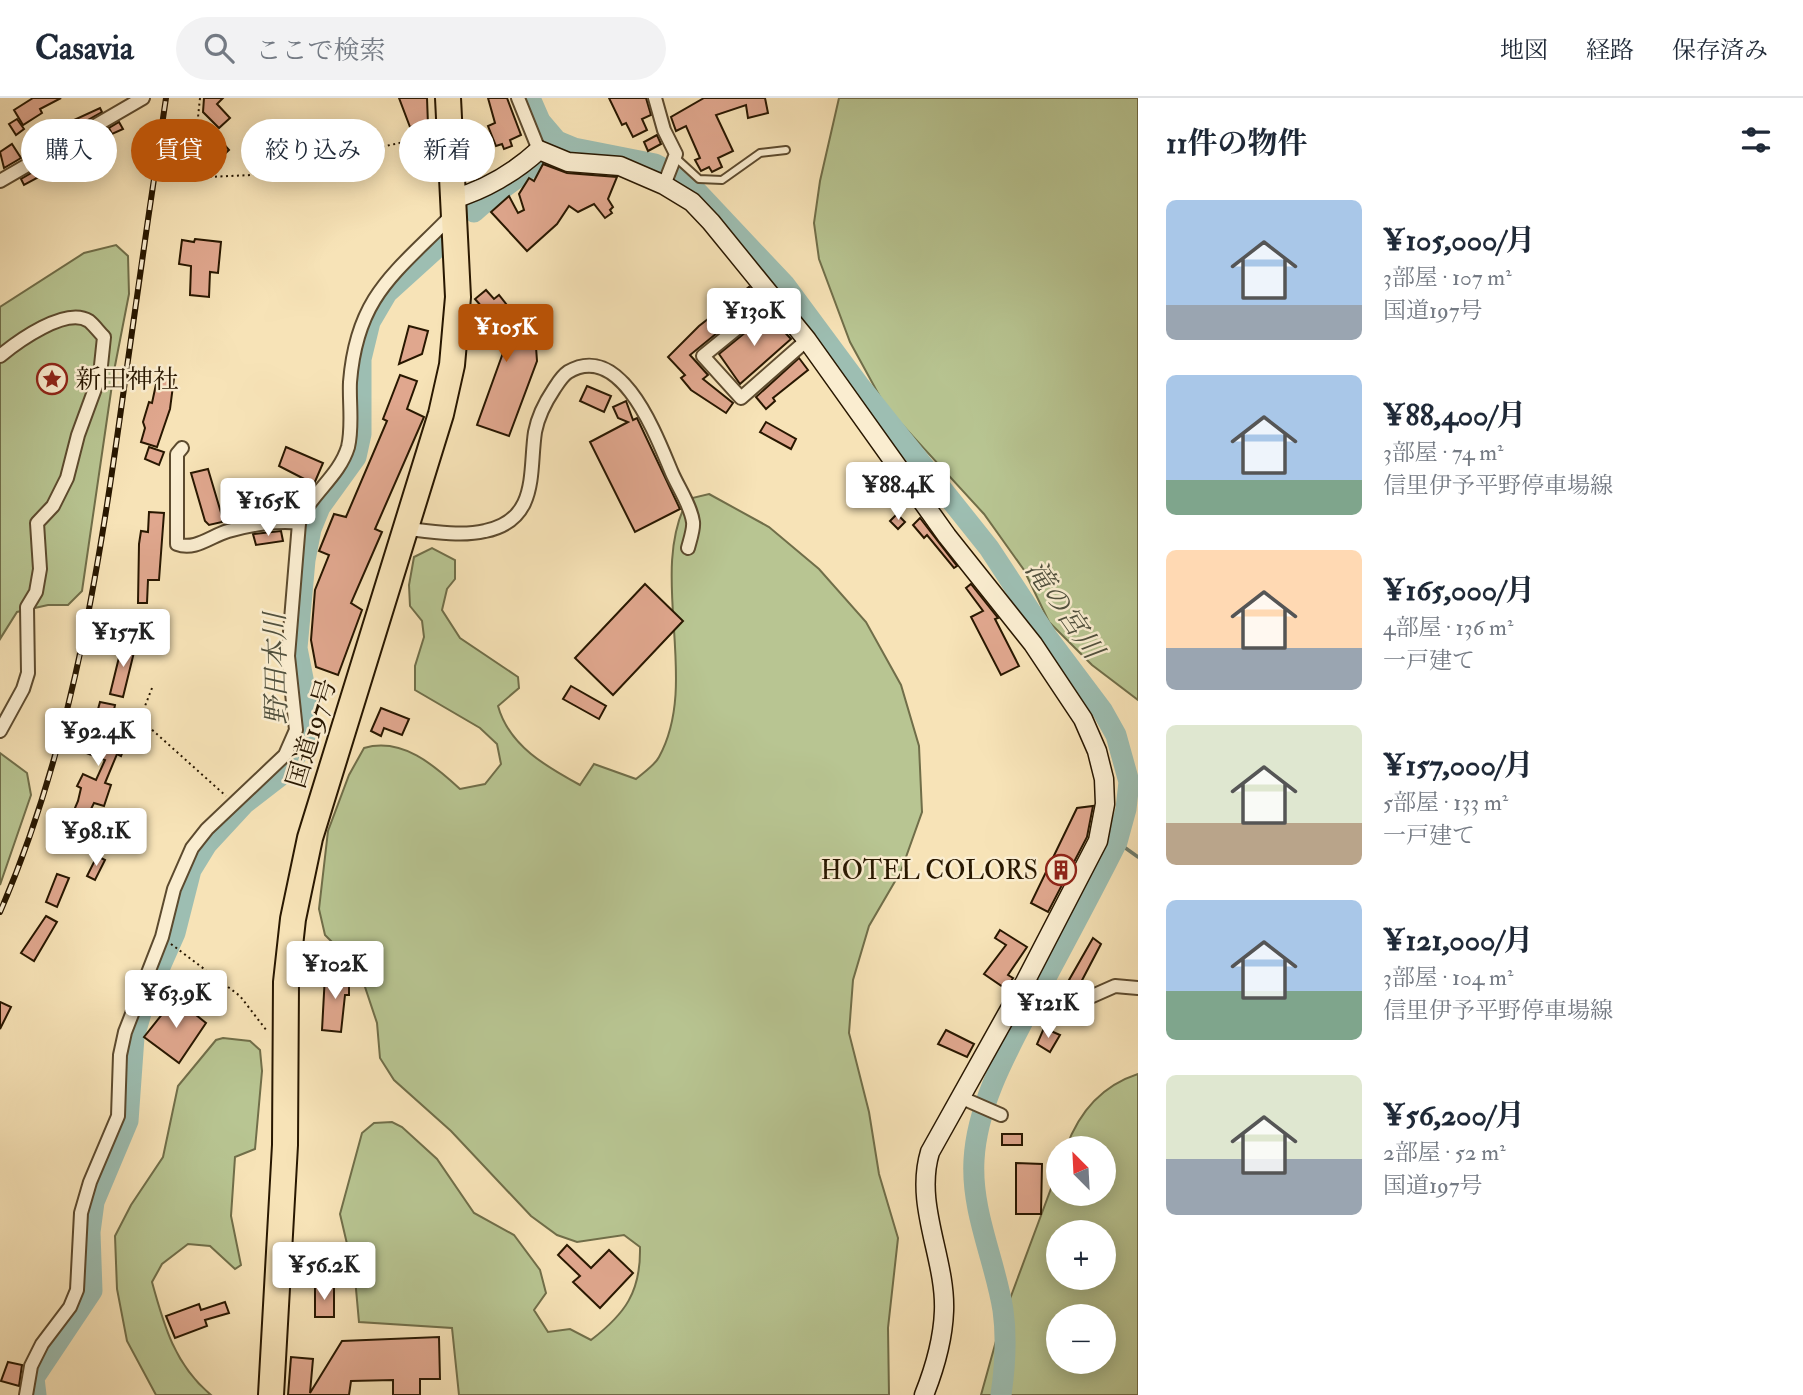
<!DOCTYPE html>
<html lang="ja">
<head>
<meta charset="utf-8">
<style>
	body { margin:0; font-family:"IM FELL Double Pica","Noto Serif JP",serif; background:#f2f2f3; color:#1f2937; height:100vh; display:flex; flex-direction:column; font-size:26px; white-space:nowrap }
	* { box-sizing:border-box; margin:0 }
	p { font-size:23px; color:#747a83 }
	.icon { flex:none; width:38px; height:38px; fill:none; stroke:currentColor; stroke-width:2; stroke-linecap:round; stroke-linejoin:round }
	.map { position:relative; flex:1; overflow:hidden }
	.details { display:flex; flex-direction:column; background:#fff; width:665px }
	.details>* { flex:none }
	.top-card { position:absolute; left:21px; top:21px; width:665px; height:63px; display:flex; gap:14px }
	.needle { width:46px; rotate:336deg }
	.fabs { position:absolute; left:1046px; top:1038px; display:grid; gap:14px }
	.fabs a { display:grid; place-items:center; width:70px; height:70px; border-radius:50%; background:#fff; box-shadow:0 4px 18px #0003; font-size:35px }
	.price { position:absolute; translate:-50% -60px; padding:0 16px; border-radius:7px; background:#fff; color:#222; font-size:23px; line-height:46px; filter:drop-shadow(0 2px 4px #0008) }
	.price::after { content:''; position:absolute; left:50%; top:42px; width:21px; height:16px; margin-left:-10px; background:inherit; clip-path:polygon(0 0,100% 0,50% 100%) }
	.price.selected { background:#b45309; color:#fff }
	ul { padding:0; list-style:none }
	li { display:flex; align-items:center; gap:21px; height:175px; padding:0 28px }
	li span { display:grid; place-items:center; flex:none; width:196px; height:140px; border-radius:10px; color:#555 }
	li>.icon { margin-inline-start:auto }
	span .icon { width:84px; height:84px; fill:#fffc; stroke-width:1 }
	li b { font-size:30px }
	h2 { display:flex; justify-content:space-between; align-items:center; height:84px; padding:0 28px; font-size:30px }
	.pill { padding:0 24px; border-radius:32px; background:#fff; box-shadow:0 4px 18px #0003; font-size:24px; line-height:63px }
	.pill.selected { background:#b45309; color:#fff }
	header { display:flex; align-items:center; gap:42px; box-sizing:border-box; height:98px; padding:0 35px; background:#fff; border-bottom:2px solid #e0e1e3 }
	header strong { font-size:33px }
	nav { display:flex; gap:38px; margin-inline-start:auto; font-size:24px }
	.search { width:490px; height:63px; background:#f2f2f3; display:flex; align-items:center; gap:18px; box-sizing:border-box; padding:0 24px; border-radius:38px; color:#747a83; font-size:26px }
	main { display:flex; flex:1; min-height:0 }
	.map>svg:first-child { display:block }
</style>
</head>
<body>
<header>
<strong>Casavia</strong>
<div class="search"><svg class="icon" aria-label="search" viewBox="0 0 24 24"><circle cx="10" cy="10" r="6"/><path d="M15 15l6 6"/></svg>ここで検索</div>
<nav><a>地図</a><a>経路</a><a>保存済み</a></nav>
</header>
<main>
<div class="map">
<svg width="1138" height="1297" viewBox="0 0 1138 1297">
	<rect width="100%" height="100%" fill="#f7e3b7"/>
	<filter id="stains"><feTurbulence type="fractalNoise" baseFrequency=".00286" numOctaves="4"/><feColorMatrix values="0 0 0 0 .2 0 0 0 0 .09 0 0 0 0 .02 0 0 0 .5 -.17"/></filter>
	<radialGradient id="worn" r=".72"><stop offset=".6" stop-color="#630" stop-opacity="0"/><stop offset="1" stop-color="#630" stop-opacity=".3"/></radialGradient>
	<g fill="#b8c592" stroke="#706e49" stroke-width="2" fill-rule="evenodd">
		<path d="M839 0H1138V602L1092 567 1049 524 1024 472 984 416 885 308 850 244 819 161 814 125 820 83Z"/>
		<path d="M116 147 128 158 129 196 114 273 82 493 68 507H48L17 514 0 541V209L84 155Z"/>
		<path d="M709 396 769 429 819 471 866 524 901 587 919 648 922 714 901 773 869 828 853 882 849 935 869 1014 879 1076 898 1140 888 1230 889 1297H459L452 1230 359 1224 355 1180 340 1116 362 1035 374 1025 392 1024 402 1029 437 1061 474 1115 514 1137 540 1172 546 1195 534 1212 548 1234 570 1231 591 1242C625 1216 641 1194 640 1149L624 1137 577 1144 557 1137 531 1118 451 1033 394 982 380 960 377 925 359 871 325 837 319 811 328 733 349 677 364 650C402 639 434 667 460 691L485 686 501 666 497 646 480 630 415 592V568L424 539 422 523 410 508 409 487 414 459 432 450 455 462V481L447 491 442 512 460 540 518 579 519 590 498 608C509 648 547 669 580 687L594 666 636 681C643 675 655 667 659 659 701 583 647 476 688 401Z"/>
		<path d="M0 655 27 675 31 697 0 787Z"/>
		<path d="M223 940 250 943 260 952 262 973 255 1051 235 1059 231 1118 241 1167 235 1171 210 1148 188 1146 162 1166 152 1184C164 1228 175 1267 211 1297H156L127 1243 117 1191 115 1138 131 1107 163 1059 178 988 216 942Z"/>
		<path d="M1138 976V1297H981L1001 1225 1059 1069V1096H1104V1050H1066C1079 1014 1101 988 1138 976ZM1059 1134H1104V1180H1059ZM1059 1218H1104V1264H1059Z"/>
	</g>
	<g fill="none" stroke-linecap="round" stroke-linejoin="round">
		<path stroke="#6e7b6b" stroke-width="3.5" d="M1117 744 1138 759"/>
		<g stroke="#9dbeb2" stroke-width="21">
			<path d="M530 0 540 23 557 43 574 50 655 66 687 83 785 187 859 287 989 450 1048 540 1102 612 1116 637 1129 684 1126 711 1117 744C1090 798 1061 851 1033 904 1008 952 977 1006 974 1062 971 1114 995 1162 1003 1212 1007 1240 1005 1269 1001 1297"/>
			<path d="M474 114C501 88 534 73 557 43"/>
			<path d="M36 1297 34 1280 92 1193 90 1134 94 1104 128 1023 134 939 144 905 175 835 191 772 207 746 244 706 279 679 297 656 306 636 309 611 297 550 305 462 311 431 320 409 356 359 361 336V261L370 224 387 195 440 147"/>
		</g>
	</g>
	<g fill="#e0a78e" stroke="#281700" stroke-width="2">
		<path d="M33 0H61L40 11 42 15 23 27 14 12Z"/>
		<path d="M204 0H223L217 6 230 20 219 30 203 14Z"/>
		<path d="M399 0H427L428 27 410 29Z"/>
		<path d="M488 0H507L521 37 510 42 512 48 504 51 502 46 496 48 488 28 495 25Z"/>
		<path d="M609 0H646L651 17 642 21 647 32 633 39 626 25 622 27Z"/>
		<path d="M704 0H765L768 15 748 20 746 7 716 17 733 53 718 60 722 69 712 74 709 69 701 73 695 62 700 60 686 28 676 33 671 19Z"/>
		<path d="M100 10 102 14 77 28 74 22Z"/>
		<path d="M17 21 24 31 16 37 9 26Z"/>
		<path d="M119 24 123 31 112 36 109 30Z"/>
		<path d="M213 34 229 52 215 65 199 47Z"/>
		<path d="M657 37 661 46 648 53 644 44Z"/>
		<path d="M12 46 21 60 4 70 0 54Z"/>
		<path d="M466 56 480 59V78L467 80Z"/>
		<path d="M543 66 567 75 617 79 608 101 613 109 610 112 612 115 605 120 594 106 578 114 569 108 557 126 527 153 491 114 509 98 518 115 524 112 519 96 529 80 534 83Z"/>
		<path d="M33 74 37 80 24 87 21 81Z"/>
		<path d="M195 141 221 144 218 175 210 174 209 199 190 197 191 168 179 166 182 142 194 144Z"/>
		<path d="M749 189 758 200 756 203 690 257 708 277 703 281 733 305 726 315 691 292 681 280 685 277 668 259 699 228Z"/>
		<path d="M486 192 494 201 499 197 529 235 536 249 537 263 509 338 477 327 504 252 475 215 482 209 475 201Z"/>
		<path d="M768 216 791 241 740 286 719 256Z"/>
		<path d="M409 228 428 233 422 256 399 266Z"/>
		<path d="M799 260 808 272 773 300 775 303 766 311 756 299Z"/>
		<path d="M158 277 174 280 170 311 157 349 141 344 145 330 143 324 149 304 152 305Z"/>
		<path d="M400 277 417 283 407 311 424 319 375 431 382 434 351 505 362 512 338 577 316 569 311 542 315 492 329 457 319 453 334 416 346 419 387 323 383 321Z"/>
		<path d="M587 288 611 298 604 314 580 303Z"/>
		<path d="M626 303 633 322 637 320 680 411 635 434 590 344 628 324 618 320 613 309Z"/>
		<path d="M766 324 796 341 791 351 760 334Z"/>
		<path d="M149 349 164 354 159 367 145 361Z"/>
		<path d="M286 349 323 365 314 386 279 368Z"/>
		<path d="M208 371 222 418V424L209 427 205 423 191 375Z"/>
		<path d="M279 402 283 415 251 419 248 410Z"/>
		<path d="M149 414 164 415 159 482H148L147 505H138L139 446 141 433 148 434Z"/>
		<path d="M897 416 905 424 898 431 890 423Z"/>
		<path d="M920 420 957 468 954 470 927 437 924 440 913 427Z"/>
		<path d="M281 433 283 443 256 447 253 436Z"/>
		<path d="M645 486 683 523 613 597 575 560Z"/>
		<path d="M971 486 998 520 995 521 1019 568 1001 577 971 519 983 513 966 490Z"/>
		<path d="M123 543 136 546 123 599 110 596Z"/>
		<path d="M571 588 606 608 599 621 563 601Z"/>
		<path d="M100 604 115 607 112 622 134 633 129 642 132 644 127 654 123 653 121 658 117 656 105 685 111 687 104 708 94 705 71 751 60 745 78 703 81 690 77 688 83 676 96 682 105 662 86 655Z"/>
		<path d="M381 610 409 621 402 637 384 630 381 638 371 633Z"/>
		<path d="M1093 708 1087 739 1048 814 1031 805 1077 710Z"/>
		<path d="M120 716 133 718 128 742 115 740Z"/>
		<path d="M97 758 105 762 95 782 87 778Z"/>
		<path d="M57 776 69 780 57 809 46 804Z"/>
		<path d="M46 818 57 824 34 863 21 855Z"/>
		<path d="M1000 832 1027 849 1008 877 1013 880 1006 891 984 876 1006 847 995 840Z"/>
		<path d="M1093 840 1101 846 1079 888 1069 882Z"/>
		<path d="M349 876V897H345L341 934 322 932 325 877Z"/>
		<path d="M175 900 206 925 179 965 144 939Z"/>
		<path d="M0 904 11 909 0 931Z"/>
		<path d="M1044 930 1060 937 1050 954 1037 946Z"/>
		<path d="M946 932 974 946 967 959 938 946Z"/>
		<rect x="1002" y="1036" width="20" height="11"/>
		<path d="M1016 1065 1042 1066 1041 1116H1016Z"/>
		<path d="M567 1147 591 1170 609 1152 633 1175 600 1210 573 1184 580 1178 558 1157Z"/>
		<rect x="315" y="1189" width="19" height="30"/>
		<path d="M225 1204 229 1215 205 1222 207 1228 175 1240 166 1218 199 1206 201 1212Z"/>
		<path d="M439 1239 440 1281H420V1297H393V1282L351 1283 349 1297H288L291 1259 313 1261 310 1295 342 1243Z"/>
		<path d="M8 1264 22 1267 19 1288 1 1283Z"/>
	</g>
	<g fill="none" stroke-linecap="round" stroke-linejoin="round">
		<g stroke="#5c4a2e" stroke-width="10">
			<path id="lane" d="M676 60 699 81 722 82 760 55 786 52"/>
		</g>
		<g stroke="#5c4a2e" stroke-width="16">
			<g id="street">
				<path d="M518 0 539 52"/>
				<path d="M655 0 664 32 676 56 664 87"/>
				<path d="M0 83 143 0"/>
				<path d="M774 200 703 258 741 300 807 242"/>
				<path d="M0 258C17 244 66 208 89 223 94 227 99 234 104 239L100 277 78 337 67 380 53 408 37 425 40 471 36 494 27 509 28 575 23 591 0 633"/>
				<path d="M182 350 177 356V446C195 453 211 438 228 433 249 427 278 422 299 425"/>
				<path d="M406 431C432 433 460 439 485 433 539 422 529 374 535 334 538 318 546 303 554 291 558 285 562 278 568 274 622 242 657 340 672 375 678 389 691 408 693 424 694 431 690 442 688 450"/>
				<path d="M1025 884 1072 907 1115 888 1138 890"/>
				<path d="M962 1000 1001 1017"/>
				<path d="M26 1297 31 1268 42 1246 70 1209 77 1192 81 1115 90 1084 118 1018 120 957 125 934 162 839 174 791 192 750 207 731 285 657 296 632 288 558 299 425C309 397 339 379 348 349 353 328 349 305 350 284 357 196 397 174 453 116"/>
			</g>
		</g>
		<g stroke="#281700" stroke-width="21">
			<path id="secondary" d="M453 101C484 92 515 74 539 52L568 64 620 68 664 87 692 104 711 124 807 242 947 438 1033 546 1083 621 1097 653 1104 681 1105 706 1098 743 1025 884 930 1054C914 1107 946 1160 944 1213 943 1240 934 1272 924 1297"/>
		</g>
		<g stroke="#281700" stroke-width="28">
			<path id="highway" d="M271 1297 285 1047 286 884 293 821 310 740 441 316 452 267 458 199 448 0"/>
		</g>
		<g stroke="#281700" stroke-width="2" stroke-dasharray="2 3.5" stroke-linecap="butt">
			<path d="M200 0C197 29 193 54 208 79L251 77 432 38"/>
			<path d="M152 590 140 621 226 698"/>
			<path d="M171 846 240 898 267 933"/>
		</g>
		<use href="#lane" stroke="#faedd0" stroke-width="6"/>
		<use href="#street" stroke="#faedd0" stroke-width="12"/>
		<use href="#secondary" stroke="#faedd0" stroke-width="18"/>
		<use href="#highway" stroke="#f7e3b7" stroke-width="24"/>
		<g stroke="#281700" stroke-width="6">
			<path id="rail" d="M0 814C76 640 102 448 128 262 140 175 153 87 166 0"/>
		</g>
		<use href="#rail" stroke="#faedd0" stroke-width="3.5" stroke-dasharray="10" stroke-linecap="butt"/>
	</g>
	<defs>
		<g id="sight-ring" transform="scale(1.575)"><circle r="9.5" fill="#faedd0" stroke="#8f2418" stroke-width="1.5"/><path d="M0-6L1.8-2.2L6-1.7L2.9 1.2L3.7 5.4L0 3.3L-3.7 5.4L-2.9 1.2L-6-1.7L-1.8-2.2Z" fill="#8f2418"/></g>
		<g id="building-ring" transform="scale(1.575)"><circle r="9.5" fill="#faedd0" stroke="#8f2418" stroke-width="1.5"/><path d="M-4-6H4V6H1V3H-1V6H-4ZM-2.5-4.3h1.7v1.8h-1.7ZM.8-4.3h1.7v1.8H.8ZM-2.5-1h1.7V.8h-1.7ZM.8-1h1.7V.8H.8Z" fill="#8f2418"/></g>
	</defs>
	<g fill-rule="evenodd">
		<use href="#sight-ring" x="52" y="281"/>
		<use href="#building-ring" x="1061" y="772"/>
	</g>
	<g text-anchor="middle" stroke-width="5" stroke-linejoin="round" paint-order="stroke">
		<g font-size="26" fill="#281700" stroke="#faedd0" text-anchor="start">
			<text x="75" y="290">新田神社</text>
			<text x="1038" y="781" text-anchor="end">HOTEL COLORS</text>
		</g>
		<g font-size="26" fill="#281700" stroke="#faedd0">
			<text transform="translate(311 635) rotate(-73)" y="9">国道197号</text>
		</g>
		<g font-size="28" font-style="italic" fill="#51513e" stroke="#faedd0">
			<text transform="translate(1065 511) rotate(55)" y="10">滝の宮川</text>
			<text transform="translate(275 571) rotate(-91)" y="10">野田本川</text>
		</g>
	</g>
	<rect width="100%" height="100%" filter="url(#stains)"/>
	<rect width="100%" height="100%" fill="url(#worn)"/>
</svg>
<div class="fabs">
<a><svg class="needle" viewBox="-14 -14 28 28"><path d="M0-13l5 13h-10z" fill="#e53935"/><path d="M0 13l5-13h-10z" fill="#747a83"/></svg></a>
<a>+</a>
<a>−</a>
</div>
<b class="price" style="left:754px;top:250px">¥130K</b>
<b class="price selected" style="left:506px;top:266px">¥105K</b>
<b class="price" style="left:898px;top:424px">¥88.4K</b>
<b class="price" style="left:268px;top:440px">¥165K</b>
<b class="price" style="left:123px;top:571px">¥157K</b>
<b class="price" style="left:98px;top:670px">¥92.4K</b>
<b class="price" style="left:96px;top:770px">¥98.1K</b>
<b class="price" style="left:335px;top:903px">¥102K</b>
<b class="price" style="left:176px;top:932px">¥63.9K</b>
<b class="price" style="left:1048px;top:942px">¥121K</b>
<b class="price" style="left:324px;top:1204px">¥56.2K</b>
<div class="top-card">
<a class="pill">購入</a>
<a class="pill selected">賃貸</a>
<a class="pill">絞り込み</a>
<a class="pill">新着</a>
</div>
</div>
<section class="details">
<h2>11件の物件<svg class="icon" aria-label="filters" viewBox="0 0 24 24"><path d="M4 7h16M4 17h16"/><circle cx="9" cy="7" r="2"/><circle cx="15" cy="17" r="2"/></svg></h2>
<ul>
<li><span style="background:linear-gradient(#a9c7e8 75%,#9aa5b1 0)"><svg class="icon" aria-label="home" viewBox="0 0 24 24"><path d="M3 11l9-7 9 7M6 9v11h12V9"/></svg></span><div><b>¥105,000/月</b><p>3部屋 · 107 m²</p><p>国道197号</p></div></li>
<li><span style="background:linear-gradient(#a9c7e8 75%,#7fa58c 0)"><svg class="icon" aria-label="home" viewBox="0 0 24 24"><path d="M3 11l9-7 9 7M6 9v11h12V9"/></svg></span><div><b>¥88,400/月</b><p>3部屋 · 74 m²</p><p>信里伊予平野停車場線</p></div></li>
<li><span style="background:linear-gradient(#ffd9b3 70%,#9aa5b1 0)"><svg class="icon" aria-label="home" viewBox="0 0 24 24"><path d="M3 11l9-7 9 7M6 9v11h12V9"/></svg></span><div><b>¥165,000/月</b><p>4部屋 · 136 m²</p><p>一戸建て</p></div></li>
<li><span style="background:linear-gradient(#dfe7d0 70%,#b9a48a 0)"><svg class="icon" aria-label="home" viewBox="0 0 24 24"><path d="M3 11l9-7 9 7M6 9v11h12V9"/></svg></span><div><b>¥157,000/月</b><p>5部屋 · 133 m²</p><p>一戸建て</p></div></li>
<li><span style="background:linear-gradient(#a9c7e8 65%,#7fa58c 0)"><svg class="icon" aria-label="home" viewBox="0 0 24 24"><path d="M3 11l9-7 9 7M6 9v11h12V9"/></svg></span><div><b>¥121,000/月</b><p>3部屋 · 104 m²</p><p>信里伊予平野停車場線</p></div></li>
<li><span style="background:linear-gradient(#dfe7d0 60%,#9aa5b1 0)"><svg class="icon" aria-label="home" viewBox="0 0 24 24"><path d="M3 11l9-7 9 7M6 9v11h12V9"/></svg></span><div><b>¥56,200/月</b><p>2部屋 · 52 m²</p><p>国道197号</p></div></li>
</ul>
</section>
</main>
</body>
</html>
